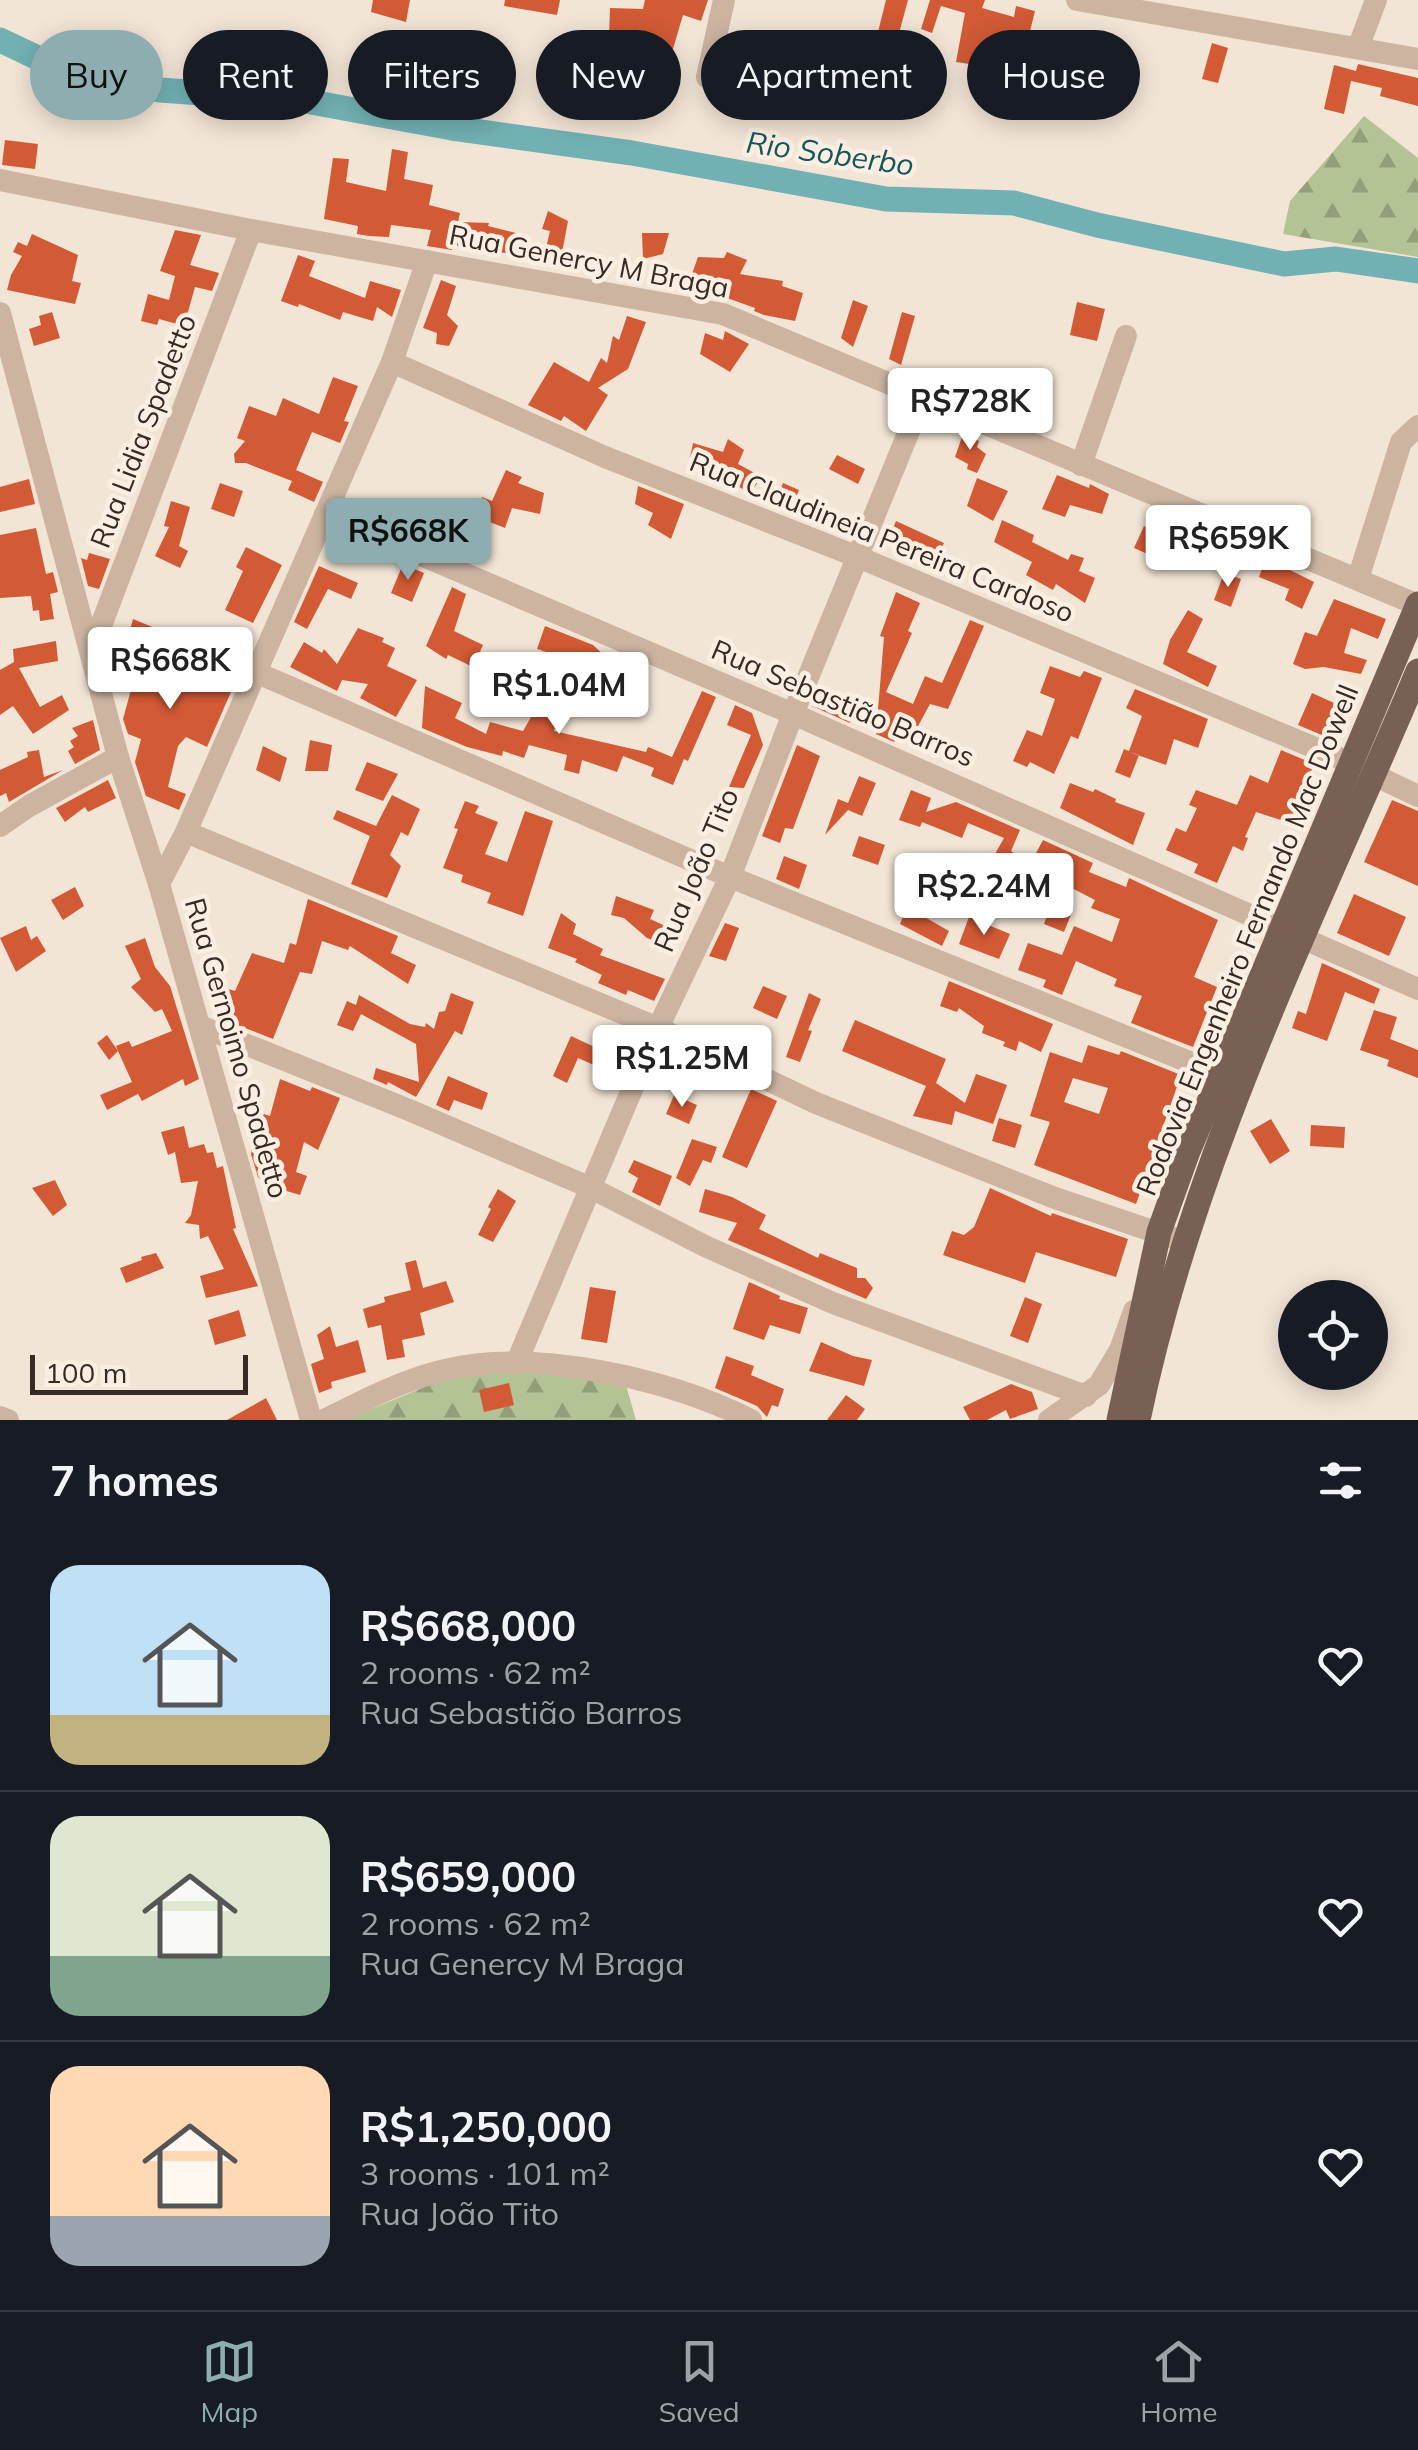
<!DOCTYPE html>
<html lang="en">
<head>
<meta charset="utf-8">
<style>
	body { margin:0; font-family:Mulish,sans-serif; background:#242831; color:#f1f3f6; height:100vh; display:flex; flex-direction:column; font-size:38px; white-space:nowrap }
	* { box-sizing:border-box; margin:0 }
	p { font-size:32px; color:#9ea1a6 }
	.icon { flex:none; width:55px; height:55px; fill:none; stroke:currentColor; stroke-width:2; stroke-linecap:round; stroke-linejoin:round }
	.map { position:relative; height:1420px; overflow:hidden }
	.panel { display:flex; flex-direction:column; background:#171b24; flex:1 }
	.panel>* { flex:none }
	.banner { position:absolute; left:30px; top:30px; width:1360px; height:90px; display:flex; gap:20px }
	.buttons { position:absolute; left:1278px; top:1280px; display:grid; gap:20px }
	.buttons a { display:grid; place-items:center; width:110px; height:110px; border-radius:50%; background:#171b24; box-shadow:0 5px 25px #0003; font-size:50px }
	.scale { position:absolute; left:30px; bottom:25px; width:218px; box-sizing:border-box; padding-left:10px; border:5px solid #362a25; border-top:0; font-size:28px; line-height:35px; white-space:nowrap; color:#362a25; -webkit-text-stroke:8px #fbefe3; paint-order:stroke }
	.price { position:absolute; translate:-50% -85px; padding:0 22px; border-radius:10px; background:#fff; color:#222; font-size:32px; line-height:65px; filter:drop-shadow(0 2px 5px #0008) }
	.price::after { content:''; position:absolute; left:50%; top:60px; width:30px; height:22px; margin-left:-15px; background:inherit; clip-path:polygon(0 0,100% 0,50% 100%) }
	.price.active { background:#8eadb0; color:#111 }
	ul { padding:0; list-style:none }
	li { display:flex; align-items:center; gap:30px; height:250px; padding:0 50px }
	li+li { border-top:2px solid #363941 }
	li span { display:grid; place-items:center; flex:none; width:280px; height:200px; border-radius:30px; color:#555 }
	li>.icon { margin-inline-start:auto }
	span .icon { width:120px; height:120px; fill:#fffc; stroke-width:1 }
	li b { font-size:42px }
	h2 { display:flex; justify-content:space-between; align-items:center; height:120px; padding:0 50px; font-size:42px }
	.tag { padding:0 35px; border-radius:45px; background:#171b24; box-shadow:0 5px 25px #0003; font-size:35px; line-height:90px }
	.tag.active { background:#8eadb0; color:#111 }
	.tabs { display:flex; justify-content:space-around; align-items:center; height:140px; border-top:2px solid #363941; background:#171b24; font-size:28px; color:#9ea1a6 }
	.tabs a { display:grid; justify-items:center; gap:5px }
	.tabs .active { color:#8eadb0 }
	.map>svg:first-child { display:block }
</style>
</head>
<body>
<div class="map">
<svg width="1418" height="1420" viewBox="0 0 1418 1420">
	<defs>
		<pattern id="forest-firs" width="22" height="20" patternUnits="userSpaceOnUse" patternTransform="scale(2.5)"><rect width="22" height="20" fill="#b4c395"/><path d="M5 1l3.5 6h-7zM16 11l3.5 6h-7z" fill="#939f79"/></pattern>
	</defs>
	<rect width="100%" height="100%" fill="#f3e5d6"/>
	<g fill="url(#forest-firs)">
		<path d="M1364 116 1418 158V257L1283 234 1290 201Z"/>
		<path d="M511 1371 625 1382 636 1420H345L451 1376Z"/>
	</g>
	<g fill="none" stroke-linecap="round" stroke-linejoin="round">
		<path stroke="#72b1b3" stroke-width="25" d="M0 40 78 77 160 90 300 100 452 128 632 153 886 199 1014 203 1097 225 1284 264 1336 259 1418 271"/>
	</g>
	<g fill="#d25a35" fill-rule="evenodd">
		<path d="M373 0H410L406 22 371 12Z"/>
		<path d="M505 0H560L557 15 504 6Z"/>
		<path d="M645 0H708L701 21 683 15 667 69 650 64 654 50 635 47 636 37 609 36 610 8 643 9Z"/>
		<path d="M886 0H908L898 37 878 32Z"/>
		<path d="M930 0H985L982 8 1014 17 1016 6 1035 11 1029 35 1017 32 1015 37 1006 35 1001 52 979 46 976 65 956 62 965 13 941 6 932 33 921 29Z"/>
		<path d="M1212 43 1228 48 1218 83 1202 79Z"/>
		<path d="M1358 64 1418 78V106L1380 96 1382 88 1351 81 1344 114 1324 109 1334 65 1356 71Z"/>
		<path d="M1092 67 1110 72 1097 119 1083 115Z"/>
		<path d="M5 140 38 144 35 169 2 165Z"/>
		<path d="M392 149 408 152 404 179 433 185 429 205 460 213 458 222 489 223 488 226 520 234 518 255 453 245 452 250 427 246 431 230 391 225 389 237 369 236 357 234 358 226 324 219 333 158 349 159 346 182 386 191Z"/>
		<path d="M548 211 568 221 562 253 546 248 550 231 542 229Z"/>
		<path d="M175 230 201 235 190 265 219 273 212 291 195 287 184 326 159 319 157 325 141 321 148 294 169 300 175 276 160 271Z"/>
		<path d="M642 233H669L663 254 643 259Z"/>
		<path d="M32 234 78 255 72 281 81 283 75 304 7 290 11 275 22 256 13 252 18 242 27 246Z"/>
		<path d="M727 252 747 260 740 274 783 281 782 286 803 293 795 321 764 315 754 311 755 308 716 294 720 280 713 278 707 290 702 288 701 292 688 285 698 257 724 258Z"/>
		<path d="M298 255 315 261 309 276 365 298 370 281 401 290 392 317 377 307 373 321 343 312 340 320 299 304 298 307 281 301Z"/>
		<path d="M441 280 456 286 447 315 458 326 449 346 436 344 437 333 423 328Z"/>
		<path d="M853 300 868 306 853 347 841 338Z"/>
		<path d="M1077 302 1105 309 1097 341 1070 335Z"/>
		<path d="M52 312 60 338 34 346 29 329 41 325 39 316Z"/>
		<path d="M902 312 915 316 901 365 889 359Z"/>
		<path d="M627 316 646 322 628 369 598 388 608 395 586 431 564 416 561 421 528 405 554 362 589 382 601 358 607 363 613 336 619 340Z"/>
		<path d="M725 331 749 344 730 372 700 354 705 333 723 340Z"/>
		<path d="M333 377 358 386 344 421 349 422 340 443 312 432 296 470 323 482 314 502 288 490 292 481 246 463H235L234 454 245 441 237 438 249 406 276 416 283 398 319 414Z"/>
		<path d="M963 434 979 441 977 447 986 454 977 473 967 469 968 464 955 457Z"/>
		<path d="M728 439 744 450 738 464 762 477 750 493 714 473 716 468 690 458 693 443 723 452Z"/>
		<path d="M837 455 865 469 858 484 829 469Z"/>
		<path d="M506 470 522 477 518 483 544 493 540 514 512 508 505 528 477 517 482 497 492 501Z"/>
		<path d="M1057 475 1089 488 1090 484 1109 494 1102 514 1070 505 1065 517 1042 509Z"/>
		<path d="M977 478 1008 491 993 521 967 506Z"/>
		<path d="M29 479 35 504 0 512V487Z"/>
		<path d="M220 483 243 491 234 517 211 509Z"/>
		<path d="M783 483 799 490 795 500 838 519 834 531 808 521 809 518 777 499Z"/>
		<path d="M638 486 684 504 671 539 648 525 653 513 635 504Z"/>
		<path d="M171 501 190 507 179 546 188 551 180 568 155 556 169 527 164 526Z"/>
		<path d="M1002 520 1034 535 1032 542 1068 560 1071 554 1084 558 1079 571 1095 578 1085 603 1056 584 1053 590 1026 575 1032 562 994 542Z"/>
		<path d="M896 521 944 543 935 564 911 553 910 556 888 541Z"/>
		<path d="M1144 526 1167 536 1159 559 1134 548Z"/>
		<path d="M36 528 46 574 53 572 58 592 50 594 54 619 40 621 39 610 33 611 31 596 0 598V535Z"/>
		<path d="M246 547 282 565 253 623 225 610 243 571 236 567Z"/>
		<path d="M89 553 110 559 99 589 88 586 81 558 87 560Z"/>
		<path d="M1266 558 1314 582 1302 609 1285 600 1289 589 1259 577Z"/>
		<path d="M403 564 424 573 412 602 391 593Z"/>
		<path d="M319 566 358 583 351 599 328 589 307 629 294 622Z"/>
		<path d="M1224 573 1241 579 1231 607 1214 600Z"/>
		<path d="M452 587 466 594 454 631 483 645 473 667 448 655 446 659 426 646Z"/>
		<path d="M896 592 920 603 908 631 912 633 886 692 913 704 925 676 942 683 970 620 984 626 948 709 930 704 917 728 902 724 894 742 876 734 884 637 880 636Z"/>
		<path d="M1334 599 1386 619 1378 639 1351 628 1344 653 1367 660 1361 674 1324 667 1305 669 1293 664 1305 632 1317 636Z"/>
		<path d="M1188 610 1203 619 1187 652 1217 666 1208 687 1163 664 1170 640Z"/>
		<path d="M133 619 162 631 149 669 175 677 185 654 203 667 237 678 207 747 186 737 178 746 168 787 186 794 179 810 146 796 135 762 141 739 128 734 123 719 141 653 125 648Z"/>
		<path d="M545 626 593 645 616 666 613 685 588 680 590 675 562 663 565 658 537 649Z"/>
		<path d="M358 628 384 638 382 642 395 648 387 666 417 680 396 717 360 698 368 684 342 680 337 691 290 667 304 642 322 653 324 649 337 664Z"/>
		<path d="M56 641 58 661 19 668 40 707 62 695 69 710 33 734 13 706 0 715V670L14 662 13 649Z"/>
		<path d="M506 662 519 666 507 700 474 688 489 667 503 672Z"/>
		<path d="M1050 666 1080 677 1084 671 1102 678 1078 739 1071 736 1054 774 1030 762 1027 767 1013 761 1027 730 1042 736 1055 699 1040 693Z"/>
		<path d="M425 686 462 703 455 718 486 734 490 722 523 731 541 700 562 710 554 731 646 752 648 747 672 757 702 691 716 697 688 761 684 759 673 785 651 776 654 768 623 756 617 772 582 760 579 774 564 770 567 755 529 745 524 758 503 751 502 756 467 747 422 728Z"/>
		<path d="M1135 689 1208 719 1198 748 1174 739 1166 765 1129 752 1139 755 1130 778 1115 772 1124 749 1129 751 1142 716 1126 708Z"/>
		<path d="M819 691 857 706 850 723 812 706Z"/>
		<path d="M1312 693 1343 707 1329 738 1298 725Z"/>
		<path d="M735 705 752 713 763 745 744 788 729 787 751 735 727 725Z"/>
		<path d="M93 720 100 750 75 764 68 751 74 747 70 741 78 736 72 728Z"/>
		<path d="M310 740 332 745 328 771H305Z"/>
		<path d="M797 745 820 756 793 829 785 828 780 843 762 836Z"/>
		<path d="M263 746 287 758 280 782 256 770Z"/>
		<path d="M39 750 44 777 63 770 9 802 6 793 0 796V770L28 757 27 752Z"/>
		<path d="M1281 750 1314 764 1290 823 1256 812 1245 837 1248 838 1243 851 1233 846 1217 883 1194 873 1198 864 1166 850 1176 828 1186 832 1197 808 1189 805 1196 790 1237 805 1250 775 1268 783Z"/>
		<path d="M367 762 398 774 383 801 355 790Z"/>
		<path d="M859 776 876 783 862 816 848 810 825 835 838 799 848 803Z"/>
		<path d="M108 780 116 798 88 812 85 807 65 822 56 808Z"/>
		<path d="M1070 783 1093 792 1095 789 1116 799 1115 802 1145 813 1133 845 1060 808Z"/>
		<path d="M911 790 931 798 926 812 956 802 1020 830 1011 851 1014 853 1005 870 991 861 1004 838 968 823 962 838 922 822 920 827 899 820Z"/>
		<path d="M392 795 420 809 408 836 401 832 390 855 401 866 387 898 351 884 370 836 333 819 337 810 376 826Z"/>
		<path d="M1392 800 1418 811V886L1364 862Z"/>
		<path d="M465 801 479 806 475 813 498 822 485 854 507 862 525 811 553 821 523 916 487 903 491 893 461 882 463 875 443 868 458 829 454 828Z"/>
		<path d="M859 836 885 845 878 865 852 856Z"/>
		<path d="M1043 840 1093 863 1089 872 1126 887 1129 878 1218 920 1194 977 1217 987 1193 1047 1131 1023 1142 996 1114 986 1117 979 1076 961 1062 995 1043 987 1046 980 1018 970 1028 943 1062 955 1074 926 1112 942 1120 919 1091 908 1095 900 1029 866Z"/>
		<path d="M784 856 807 865 799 889 776 879Z"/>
		<path d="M75 887 84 906 63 920 51 900Z"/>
		<path d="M1354 894 1406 917 1389 956 1337 933Z"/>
		<path d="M616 896 654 910 650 919 672 929 665 945 647 938 624 918 611 915Z"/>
		<path d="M308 899 398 936 391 953 416 965 408 984 350 946 348 950 322 941 312 974 300 972 273 1039 222 1019 227 1008 213 1005 222 987 235 991 252 953 284 963 290 943 296 945Z"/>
		<path d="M1053 899 1074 907 1064 932 1044 924Z"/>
		<path d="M907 907 949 931 942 946 900 924Z"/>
		<path d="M561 913 576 924 573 934 603 949 600 955 665 979 654 1001 628 990 626 995 598 983 602 975 575 962 577 959 548 948Z"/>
		<path d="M969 917 1010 934 999 959 959 944Z"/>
		<path d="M725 923 739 928 726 961 709 956Z"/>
		<path d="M26 926 31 940 37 936 46 951 16 972 0 938Z"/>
		<path d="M145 938 155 967 170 986 199 1079 185 1086 183 1079 142 1101 138 1094 107 1110 100 1095 132 1082 118 1051 109 1060 97 1043 107 1035 118 1051 116 1046 129 1041 132 1047 172 1031 162 1009 155 1012 131 987 141 979 125 946Z"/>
		<path d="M1322 963 1380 989 1374 1004 1345 992 1327 1041 1292 1028 1298 1011 1306 1014Z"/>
		<path d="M949 981 1053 1024 1041 1052 1019 1041 1016 1051 1003 1046 1005 1042 982 1033 984 1026 959 1008 957 1012 940 1006Z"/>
		<path d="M763 986 787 996 777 1019 753 1008Z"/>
		<path d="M451 993 474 1002 462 1035 455 1031 416 1097 388 1082 387 1085 373 1079 376 1068 419 1082 416 1044 361 1014 353 1031 337 1025 347 1001 356 1005 359 995 410 1024 425 1027 426 1023 434 1029 439 1012 445 1011Z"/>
		<path d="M809 993 821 999 808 1030 812 1031 800 1062 786 1057Z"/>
		<path d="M1374 1010 1397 1017 1390 1039 1418 1050V1078L1387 1066 1389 1060 1360 1050Z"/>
		<path d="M855 1020 946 1059 936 1083 965 1103 976 1074 1007 1085 993 1124 955 1111 952 1125 913 1116 926 1086 842 1051Z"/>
		<path d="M624 1030 638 1036 621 1077 578 1058 567 1083 553 1076 571 1036 614 1056Z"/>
		<path d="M1088 1045 1119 1055 1121 1051 1181 1075 1136 1204 1034 1165 1050 1122 1030 1116 1050 1052 1082 1063ZM1073 1078 1108 1088 1099 1114 1064 1102Z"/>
		<path d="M668 1063 690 1073 680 1092 659 1082Z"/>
		<path d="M448 1076 488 1093 482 1110 454 1100 449 1111 436 1105Z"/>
		<path d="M280 1079 310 1091 312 1087 340 1098 318 1150 304 1142 296 1172 307 1176 300 1195 270 1186 258 1177 251 1154 254 1135 264 1114 270 1116Z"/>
		<path d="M751 1089 777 1101 747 1168 722 1157Z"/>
		<path d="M674 1095 697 1105 689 1124 666 1114Z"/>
		<path d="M999 1118 1022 1125 1015 1148 992 1141Z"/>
		<path d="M1271 1119 1290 1151 1270 1164 1250 1131Z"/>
		<path d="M1311 1125 1345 1127 1344 1148 1310 1146Z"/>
		<path d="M184 1126 189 1148 204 1144 207 1153 213 1152 217 1168 223 1166 236 1228 233 1229 258 1286 206 1298 200 1276 224 1269 208 1236 200 1239 199 1225 185 1223 191 1215 198 1181 181 1183 175 1152 168 1155 161 1132Z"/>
		<path d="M692 1139 717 1147 711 1163 703 1160 690 1186 676 1178Z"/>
		<path d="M634 1160 672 1176 660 1206 632 1192 638 1178 628 1172Z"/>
		<path d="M55 1180 67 1205 53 1216 32 1188Z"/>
		<path d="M990 1188 1051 1216 1052 1213 1128 1239 1116 1277 1036 1252 1025 1283 943 1255 952 1231 964 1235 974 1227Z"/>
		<path d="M498 1189 516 1201 493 1242 478 1235 491 1209 488 1207Z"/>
		<path d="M705 1189 732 1197 766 1215 759 1229 818 1258 820 1253 857 1268V1278H865L873 1288 866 1299 728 1240 737 1223 699 1212Z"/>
		<path d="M156 1253 164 1268 126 1283 120 1268 142 1260 141 1257Z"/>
		<path d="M416 1260 423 1288 446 1281 454 1302 420 1313 425 1335 402 1340 405 1357 387 1360 381 1325 368 1328 363 1309 385 1302 384 1297 411 1290 405 1263Z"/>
		<path d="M749 1282 780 1296 779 1299 808 1308 800 1334 770 1325 764 1340 733 1329Z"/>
		<path d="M590 1287 616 1291 607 1343 581 1339Z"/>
		<path d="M1025 1297 1042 1304 1028 1343 1010 1336Z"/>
		<path d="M239 1310 246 1336 215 1345 208 1320Z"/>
		<path d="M330 1326 336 1347 358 1340 366 1372 331 1382 332 1388 319 1393 311 1364 324 1359 317 1335Z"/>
		<path d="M821 1342 853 1356 872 1360 864 1386 809 1371Z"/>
		<path d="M726 1356 754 1366 751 1375 784 1389 778 1407 772 1405 767 1417 757 1406 715 1388Z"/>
		<path d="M509 1383 514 1405 484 1412 479 1390Z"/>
		<path d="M1011 1384 1032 1392 1038 1409 1010 1419 1006 1410 987 1420H970L963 1407Z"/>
		<path d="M846 1395 865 1409 857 1420H827Z"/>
		<path d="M266 1398 277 1420H227Z"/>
	</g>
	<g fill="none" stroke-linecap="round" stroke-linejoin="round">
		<g stroke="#ccb4a1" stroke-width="22">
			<path d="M1077 0 1418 59"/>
			<path d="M1358 48 1376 0"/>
			<path d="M707 77 724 0"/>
			<path d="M0 180 251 230 723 314 1418 605"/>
			<path d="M0 313 118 757 159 884"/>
			<path d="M392 362 605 457 858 557 1351 763"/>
			<path d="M1081 465 1126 336"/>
			<path d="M325 514 793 714 1418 989"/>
			<path d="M1358 579 1401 442 1418 426"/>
			<path d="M91 652 251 230"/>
			<path d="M255 672 730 877 1219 1074"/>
			<path d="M1374 775 1418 796"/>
			<path d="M0 826 29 806 118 757"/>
			<path d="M186 832 658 1028 816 1103 1055 1198 1176 1239"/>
			<path d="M200 1026 409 1110 589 1187 707 1247 833 1303 1086 1396"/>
			<path d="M516 1364 658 1028 730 877 793 714 923 397"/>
			<path d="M0 1417 8 1420"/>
			<path d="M311 1420 159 884 186 832 392 362 427 261"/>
			<path d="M324 1420C363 1401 402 1380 445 1370 536 1348 669 1379 751 1420"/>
			<path d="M1049 1420 1099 1385 1120 1350 1134 1311"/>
		</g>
		<g stroke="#796054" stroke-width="25">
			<path d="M1119 1420 1159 1232 1187 1154 1418 604"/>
			<path d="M1138 1420C1192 1157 1315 916 1418 671"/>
		</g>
	</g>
	<g text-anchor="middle" stroke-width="9" stroke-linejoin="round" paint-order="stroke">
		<g font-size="28" fill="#362a25" stroke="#fbefe3">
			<text transform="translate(589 261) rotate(11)" y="10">Rua Genercy M Braga</text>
			<text transform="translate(143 431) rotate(-69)" y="10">Rua Lidia Spadetto</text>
			<text transform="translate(882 537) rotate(22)" y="10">Rua Claudineia Pereira Cardoso</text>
			<text transform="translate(843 703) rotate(23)" y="10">Rua Sebastião Barros</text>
			<text transform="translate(696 870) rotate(-67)" y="10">Rua João Tito</text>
			<text transform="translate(1247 940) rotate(-68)" y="10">Rodovia Engenheiro Fernando Mac Dowell</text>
			<text transform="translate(237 1048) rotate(74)" y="10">Rua Gernoimo Spadetto</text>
		</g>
		<g font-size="30" font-style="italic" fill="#16575b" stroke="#fbefe3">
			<text transform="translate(830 154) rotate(8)" y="10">Rio Soberbo</text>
		</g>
	</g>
</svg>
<div class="buttons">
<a><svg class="icon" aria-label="locate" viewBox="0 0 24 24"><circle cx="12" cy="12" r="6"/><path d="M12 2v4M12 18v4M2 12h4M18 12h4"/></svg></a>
</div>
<div class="scale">100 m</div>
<b class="price" style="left:970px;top:453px">R$728K</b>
<b class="price active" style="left:408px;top:583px">R$668K</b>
<b class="price" style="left:1228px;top:590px">R$659K</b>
<b class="price" style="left:170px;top:712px">R$668K</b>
<b class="price" style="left:559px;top:737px">R$1.04M</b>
<b class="price" style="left:984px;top:938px">R$2.24M</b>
<b class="price" style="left:682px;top:1110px">R$1.25M</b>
<div class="banner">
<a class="tag active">Buy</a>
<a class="tag">Rent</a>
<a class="tag">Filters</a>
<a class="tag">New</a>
<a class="tag">Apartment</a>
<a class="tag">House</a>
</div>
</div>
<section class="panel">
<h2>7 homes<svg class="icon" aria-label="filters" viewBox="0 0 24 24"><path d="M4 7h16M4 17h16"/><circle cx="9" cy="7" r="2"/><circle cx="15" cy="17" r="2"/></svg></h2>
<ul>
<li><span style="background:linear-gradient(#bfe0f5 75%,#c2b280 0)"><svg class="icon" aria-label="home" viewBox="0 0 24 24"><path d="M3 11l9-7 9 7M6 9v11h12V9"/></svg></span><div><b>R$668,000</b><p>2 rooms · 62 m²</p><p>Rua Sebastião Barros</p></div><svg class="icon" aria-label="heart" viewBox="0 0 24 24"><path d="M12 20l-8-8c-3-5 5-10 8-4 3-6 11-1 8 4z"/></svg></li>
<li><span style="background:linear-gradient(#dfe7d0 70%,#7fa58c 0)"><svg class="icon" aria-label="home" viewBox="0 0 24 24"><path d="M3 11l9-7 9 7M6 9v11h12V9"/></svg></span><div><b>R$659,000</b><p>2 rooms · 62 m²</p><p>Rua Genercy M Braga</p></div><svg class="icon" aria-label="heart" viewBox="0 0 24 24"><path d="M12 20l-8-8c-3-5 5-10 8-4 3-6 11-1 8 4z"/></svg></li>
<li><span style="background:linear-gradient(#ffd9b3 75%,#9aa5b1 0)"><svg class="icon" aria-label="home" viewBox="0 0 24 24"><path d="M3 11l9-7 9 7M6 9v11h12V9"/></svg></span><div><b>R$1,250,000</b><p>3 rooms · 101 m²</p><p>Rua João Tito</p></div><svg class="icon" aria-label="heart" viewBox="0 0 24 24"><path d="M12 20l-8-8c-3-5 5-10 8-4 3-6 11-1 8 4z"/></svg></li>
</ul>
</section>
<nav class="tabs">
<a class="active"><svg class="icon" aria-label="map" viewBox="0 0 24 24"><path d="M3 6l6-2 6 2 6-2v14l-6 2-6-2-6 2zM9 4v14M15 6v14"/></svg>Map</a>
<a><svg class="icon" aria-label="saved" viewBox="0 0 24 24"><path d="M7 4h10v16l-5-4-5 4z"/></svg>Saved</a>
<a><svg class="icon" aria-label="home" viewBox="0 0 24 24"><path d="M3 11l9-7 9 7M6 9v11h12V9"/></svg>Home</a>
</nav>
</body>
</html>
